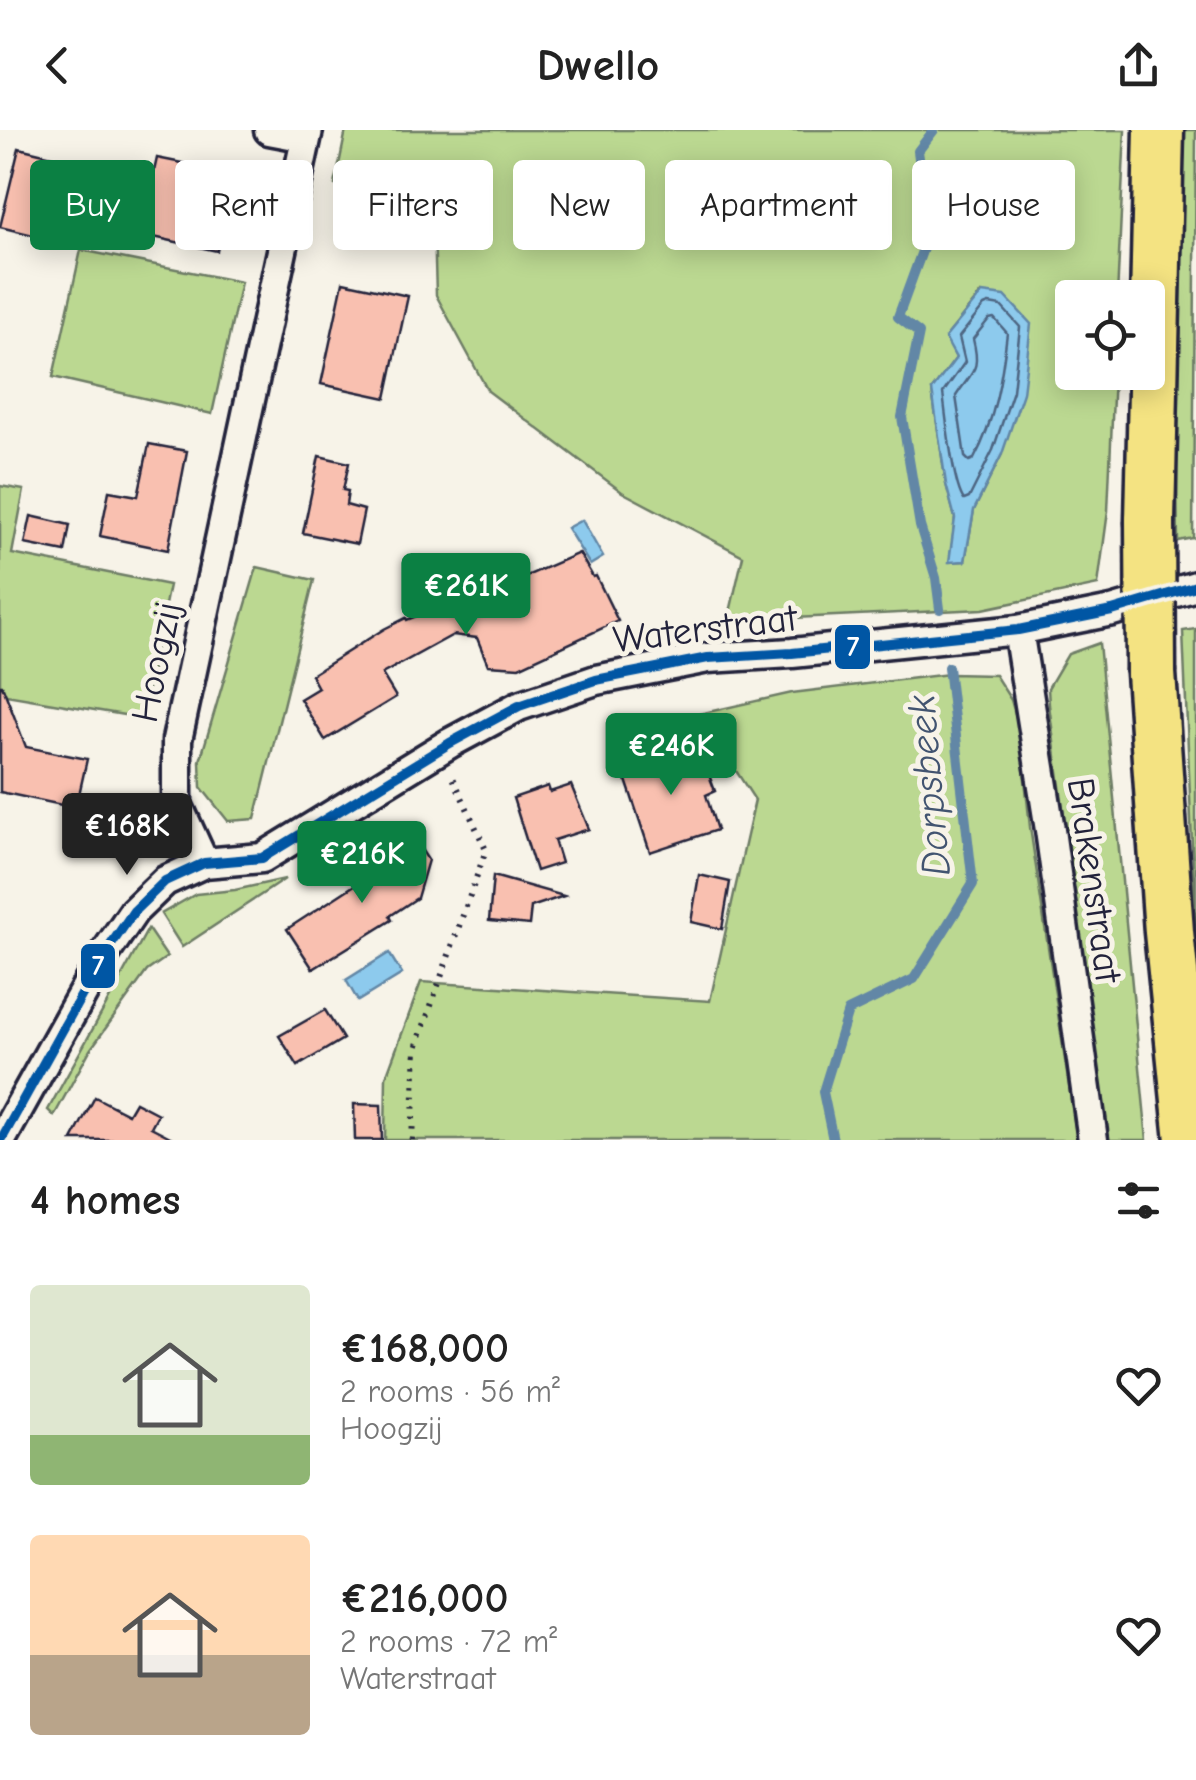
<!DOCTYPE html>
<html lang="en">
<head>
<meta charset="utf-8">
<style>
	body { margin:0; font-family:"Comic Neue",sans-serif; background:#f6f6f6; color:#222; height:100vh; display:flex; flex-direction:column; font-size:38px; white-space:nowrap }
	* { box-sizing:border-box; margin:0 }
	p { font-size:32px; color:#767676 }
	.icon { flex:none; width:55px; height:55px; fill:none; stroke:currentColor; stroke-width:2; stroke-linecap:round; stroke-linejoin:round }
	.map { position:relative; height:1010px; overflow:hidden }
	.side { display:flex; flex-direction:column; background:#fff; flex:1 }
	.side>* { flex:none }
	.top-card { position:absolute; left:30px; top:30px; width:1138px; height:90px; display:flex; gap:20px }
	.controls { position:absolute; left:1055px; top:150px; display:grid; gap:20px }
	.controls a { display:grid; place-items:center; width:110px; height:110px; border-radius:10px; background:#fff; box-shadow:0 5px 25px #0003; font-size:50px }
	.price { position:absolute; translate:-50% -85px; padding:0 22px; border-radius:10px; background:#0b8043; color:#fff; font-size:32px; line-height:65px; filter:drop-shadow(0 2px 5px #0008) }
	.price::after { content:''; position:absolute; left:50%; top:60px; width:30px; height:22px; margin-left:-15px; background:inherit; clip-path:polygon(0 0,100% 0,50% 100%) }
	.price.selected { background:#222; color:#fff }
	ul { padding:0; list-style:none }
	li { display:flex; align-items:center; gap:30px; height:250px; padding:0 30px }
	li span { display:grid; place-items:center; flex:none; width:280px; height:200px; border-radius:10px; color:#555 }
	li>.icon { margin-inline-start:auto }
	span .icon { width:120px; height:120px; fill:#fffc; stroke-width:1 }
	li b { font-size:42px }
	h2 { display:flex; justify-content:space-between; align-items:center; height:120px; padding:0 30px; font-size:42px }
	.pill { padding:0 35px; border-radius:10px; background:#fff; box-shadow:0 5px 25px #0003; font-size:35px; line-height:90px }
	.pill.selected { background:#0b8043; color:#fff }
	header { display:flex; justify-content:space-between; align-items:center; height:130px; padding:0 30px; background:#fff; font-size:45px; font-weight:800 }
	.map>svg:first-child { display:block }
</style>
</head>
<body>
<header><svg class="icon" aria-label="back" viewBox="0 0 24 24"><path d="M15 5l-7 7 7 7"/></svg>Dwello<svg class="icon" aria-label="share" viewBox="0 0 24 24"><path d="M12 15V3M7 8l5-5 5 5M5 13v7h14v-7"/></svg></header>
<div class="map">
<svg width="1196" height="1010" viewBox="0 0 1196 1010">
	<rect width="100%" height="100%" fill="#f7f3e8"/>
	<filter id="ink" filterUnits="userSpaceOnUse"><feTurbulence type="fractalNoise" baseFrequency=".01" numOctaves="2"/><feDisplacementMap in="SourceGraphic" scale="20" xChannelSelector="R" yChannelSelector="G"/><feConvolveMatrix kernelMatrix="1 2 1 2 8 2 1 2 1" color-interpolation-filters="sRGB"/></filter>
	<g filter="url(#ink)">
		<g fill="#bbd891" stroke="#6e7d66" stroke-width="2.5" fill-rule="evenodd">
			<path d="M346 0H1125L1117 167 1072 168V242L1114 243 1108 381 1098 455 983 479 728 491 743 426 622 362 488 261 436 165 434 96 420 87 335 55ZM981 163 1002 324 974 380 965 431 950 432 955 388 946 354 932 260 956 228 946 207Z"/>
			<path d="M1182 0H1196L1193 408 1178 411 1176 286Z"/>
			<path d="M81 120 241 152 212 284 53 247Z"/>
			<path d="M0 356 24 360 12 424 169 455 142 588 0 564Z"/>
			<path d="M257 437 314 450 255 689 228 691 201 657 200 631Z"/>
			<path d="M1196 499V807L1183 501Z"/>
			<path d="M1099 513 1147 1010H1108L1049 575 1048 558 1068 524Z"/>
			<path d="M949 544 995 545 1011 570 1020 601 1030 697 1077 1010H385L386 947 421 852 710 871 755 670 699 584 792 563Z"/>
			<path d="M285 749 182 817 161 784 196 764 235 760Z"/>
			<path d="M148 799 167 827 147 841 90 920 54 986 48 980Z"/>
		</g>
		<g fill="#8dcaed" stroke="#6287a6" stroke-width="2.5">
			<path d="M982 163 1005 166 1031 194 1023 263 1002 324 974 380 965 431 949 432 955 388 946 354 932 260 956 228 945 208Z"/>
			<path d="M582 390 603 427 590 435 567 398Z"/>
			<path d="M389 823 402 844 358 871 346 850Z"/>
		</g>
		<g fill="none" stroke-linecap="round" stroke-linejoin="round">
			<g stroke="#4d6582" stroke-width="2.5">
				<path d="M989 174 1001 176 1020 197 1013 261 993 320 969 368 964 370C953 356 946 286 943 263L965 232 959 207 984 176Z"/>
				<path d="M994 188 1007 203C1002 247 995 290 974 329L969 331 965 327 956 266C973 240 981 241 973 209L989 189Z"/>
			</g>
			<g stroke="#6287a6" stroke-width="10">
				<path d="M934 0 918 21 929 102 898 187 919 203 902 287 920 396 936 448 940 479"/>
				<path d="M833 1010 823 962 848 881 914 849 973 754 948 537"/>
			</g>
		</g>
		<g fill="#f9c0b0" stroke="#22223b" stroke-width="2.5">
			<path d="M19 18 77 32 58 111 0 97Z"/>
			<path d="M157 28 202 37 200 46 215 50 211 66 228 70 217 121 140 104Z"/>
			<path d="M343 152 408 166 386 268 321 254Z"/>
			<path d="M149 314 187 321 168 420 100 406 109 361 138 366Z"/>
			<path d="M319 326 349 333 343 360 348 361 346 375 364 380 357 414 303 403Z"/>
			<path d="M31 386 70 395 65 422 25 414Z"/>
			<path d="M579 423 593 447 596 446 618 491 519 537 488 535 477 508 453 505 382 544 396 567 325 610 300 569 318 558 311 545 384 499 406 488 407 490 488 457 490 462Z"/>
			<path d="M0 555H2L26 617 87 629 76 678 0 662Z"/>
			<path d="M688 616 695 636 705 634 715 661 706 665 717 700 650 722 622 638Z"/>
			<path d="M571 655 589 699 554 710 561 733 536 741 513 668 548 656 550 662Z"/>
			<path d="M413 707 428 730 417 768 390 786 392 790 313 839 287 799 390 732 386 724Z"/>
			<path d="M699 745 730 752 722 799 691 792Z"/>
			<path d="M493 746 564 766 531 777 529 795 489 791Z"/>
			<path d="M325 880 343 909 298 936 279 906Z"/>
			<path d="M95 967 128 984 135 972 158 984 151 997 176 1010H72Z"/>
			<path d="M354 974 381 975 382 1010H355Z"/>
		</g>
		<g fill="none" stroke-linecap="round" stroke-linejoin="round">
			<g stroke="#22223b" stroke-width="35">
				<g id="street">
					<path d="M269 0 306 7"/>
					<path d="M1018 500 1050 700 1093 1010"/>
					<path d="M204 733 177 674V610L308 0"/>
					<path d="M1 1010 104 825 134 781 165 751 204 733 262 728 450 613 519 576 596 550 708 528 792 523 1018 500 1112 481 1196 456"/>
				</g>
			</g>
			<g stroke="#22223b" stroke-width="55">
				<g id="highway">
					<path d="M1150 391 1159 0"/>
					<path d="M1151 543 1169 802 1190 1010"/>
				</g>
			</g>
			<path stroke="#22223b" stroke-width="6" stroke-dasharray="2.5 8" stroke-linecap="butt" d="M412 1010 416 918 486 720 451 643"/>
			<use href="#street" stroke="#f7f3e8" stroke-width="28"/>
			<use href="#highway" stroke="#f4e382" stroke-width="48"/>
			<g stroke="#22223b" stroke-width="55" stroke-linecap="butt">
				<path id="highway-bridge" d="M1150 391 1151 543"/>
			</g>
			<use href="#highway-bridge" stroke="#f4e382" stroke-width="48"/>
			<g stroke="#f7f3e8" stroke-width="18">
				<path id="bus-1" d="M1 1010 104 825 134 781 165 751 204 733 262 728 450 613 519 576 596 550 708 528 792 523 1018 500 1112 481 1196 456"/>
			</g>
			<use href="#bus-1" stroke="#0056a4" stroke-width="10"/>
		</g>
	</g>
	<g text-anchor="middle" stroke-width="10" stroke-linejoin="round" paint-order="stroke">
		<g font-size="38" fill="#22223b" stroke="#f7f3e8">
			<text transform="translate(705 498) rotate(-7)" y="13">Waterstraat</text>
			<text transform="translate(156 532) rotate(-78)" y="13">Hoogzij</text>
			<text transform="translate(1095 750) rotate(82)" y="13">Brakenstraat</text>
		</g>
		<g font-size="40" font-style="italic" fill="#425470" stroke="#f7f3e8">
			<text transform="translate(928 656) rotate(-95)" y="14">Dorpsbeek</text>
		</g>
	</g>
	<g stroke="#f7f3e8" stroke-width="4">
		<rect x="833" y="493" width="39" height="48" rx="10" fill="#0056a4"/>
		<rect x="79" y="812" width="38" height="48" rx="10" fill="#0056a4"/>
	</g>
	<g font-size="28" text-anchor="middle" font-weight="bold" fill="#fff">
		<text x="853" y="526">7</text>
		<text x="98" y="845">7</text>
	</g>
</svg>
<div class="controls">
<a><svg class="icon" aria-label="locate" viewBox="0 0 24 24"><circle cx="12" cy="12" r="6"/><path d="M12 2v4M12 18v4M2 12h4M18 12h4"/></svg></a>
</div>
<b class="price" style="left:466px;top:508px">€261K</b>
<b class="price" style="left:671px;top:668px">€246K</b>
<b class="price selected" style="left:127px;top:748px">€168K</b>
<b class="price" style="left:362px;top:776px">€216K</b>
<div class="top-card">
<a class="pill selected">Buy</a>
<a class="pill">Rent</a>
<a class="pill">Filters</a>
<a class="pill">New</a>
<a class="pill">Apartment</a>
<a class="pill">House</a>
</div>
</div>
<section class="side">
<h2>4 homes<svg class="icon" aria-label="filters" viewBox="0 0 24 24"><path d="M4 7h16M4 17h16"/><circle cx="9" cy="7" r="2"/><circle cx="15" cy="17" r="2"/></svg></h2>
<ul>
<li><span style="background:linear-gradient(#dfe7d0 75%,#8fb573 0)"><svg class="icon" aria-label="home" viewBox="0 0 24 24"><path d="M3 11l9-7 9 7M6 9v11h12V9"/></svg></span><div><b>€168,000</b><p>2 rooms · 56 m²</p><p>Hoogzij</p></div><svg class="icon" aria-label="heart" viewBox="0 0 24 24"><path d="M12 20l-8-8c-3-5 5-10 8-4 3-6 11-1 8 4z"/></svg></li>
<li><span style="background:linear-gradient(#ffd9b3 60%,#b9a48a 0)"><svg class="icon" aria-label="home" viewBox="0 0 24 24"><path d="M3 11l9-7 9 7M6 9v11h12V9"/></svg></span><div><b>€216,000</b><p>2 rooms · 72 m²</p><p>Waterstraat</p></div><svg class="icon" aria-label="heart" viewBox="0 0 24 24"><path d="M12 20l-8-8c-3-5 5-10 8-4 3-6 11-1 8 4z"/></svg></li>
</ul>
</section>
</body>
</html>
